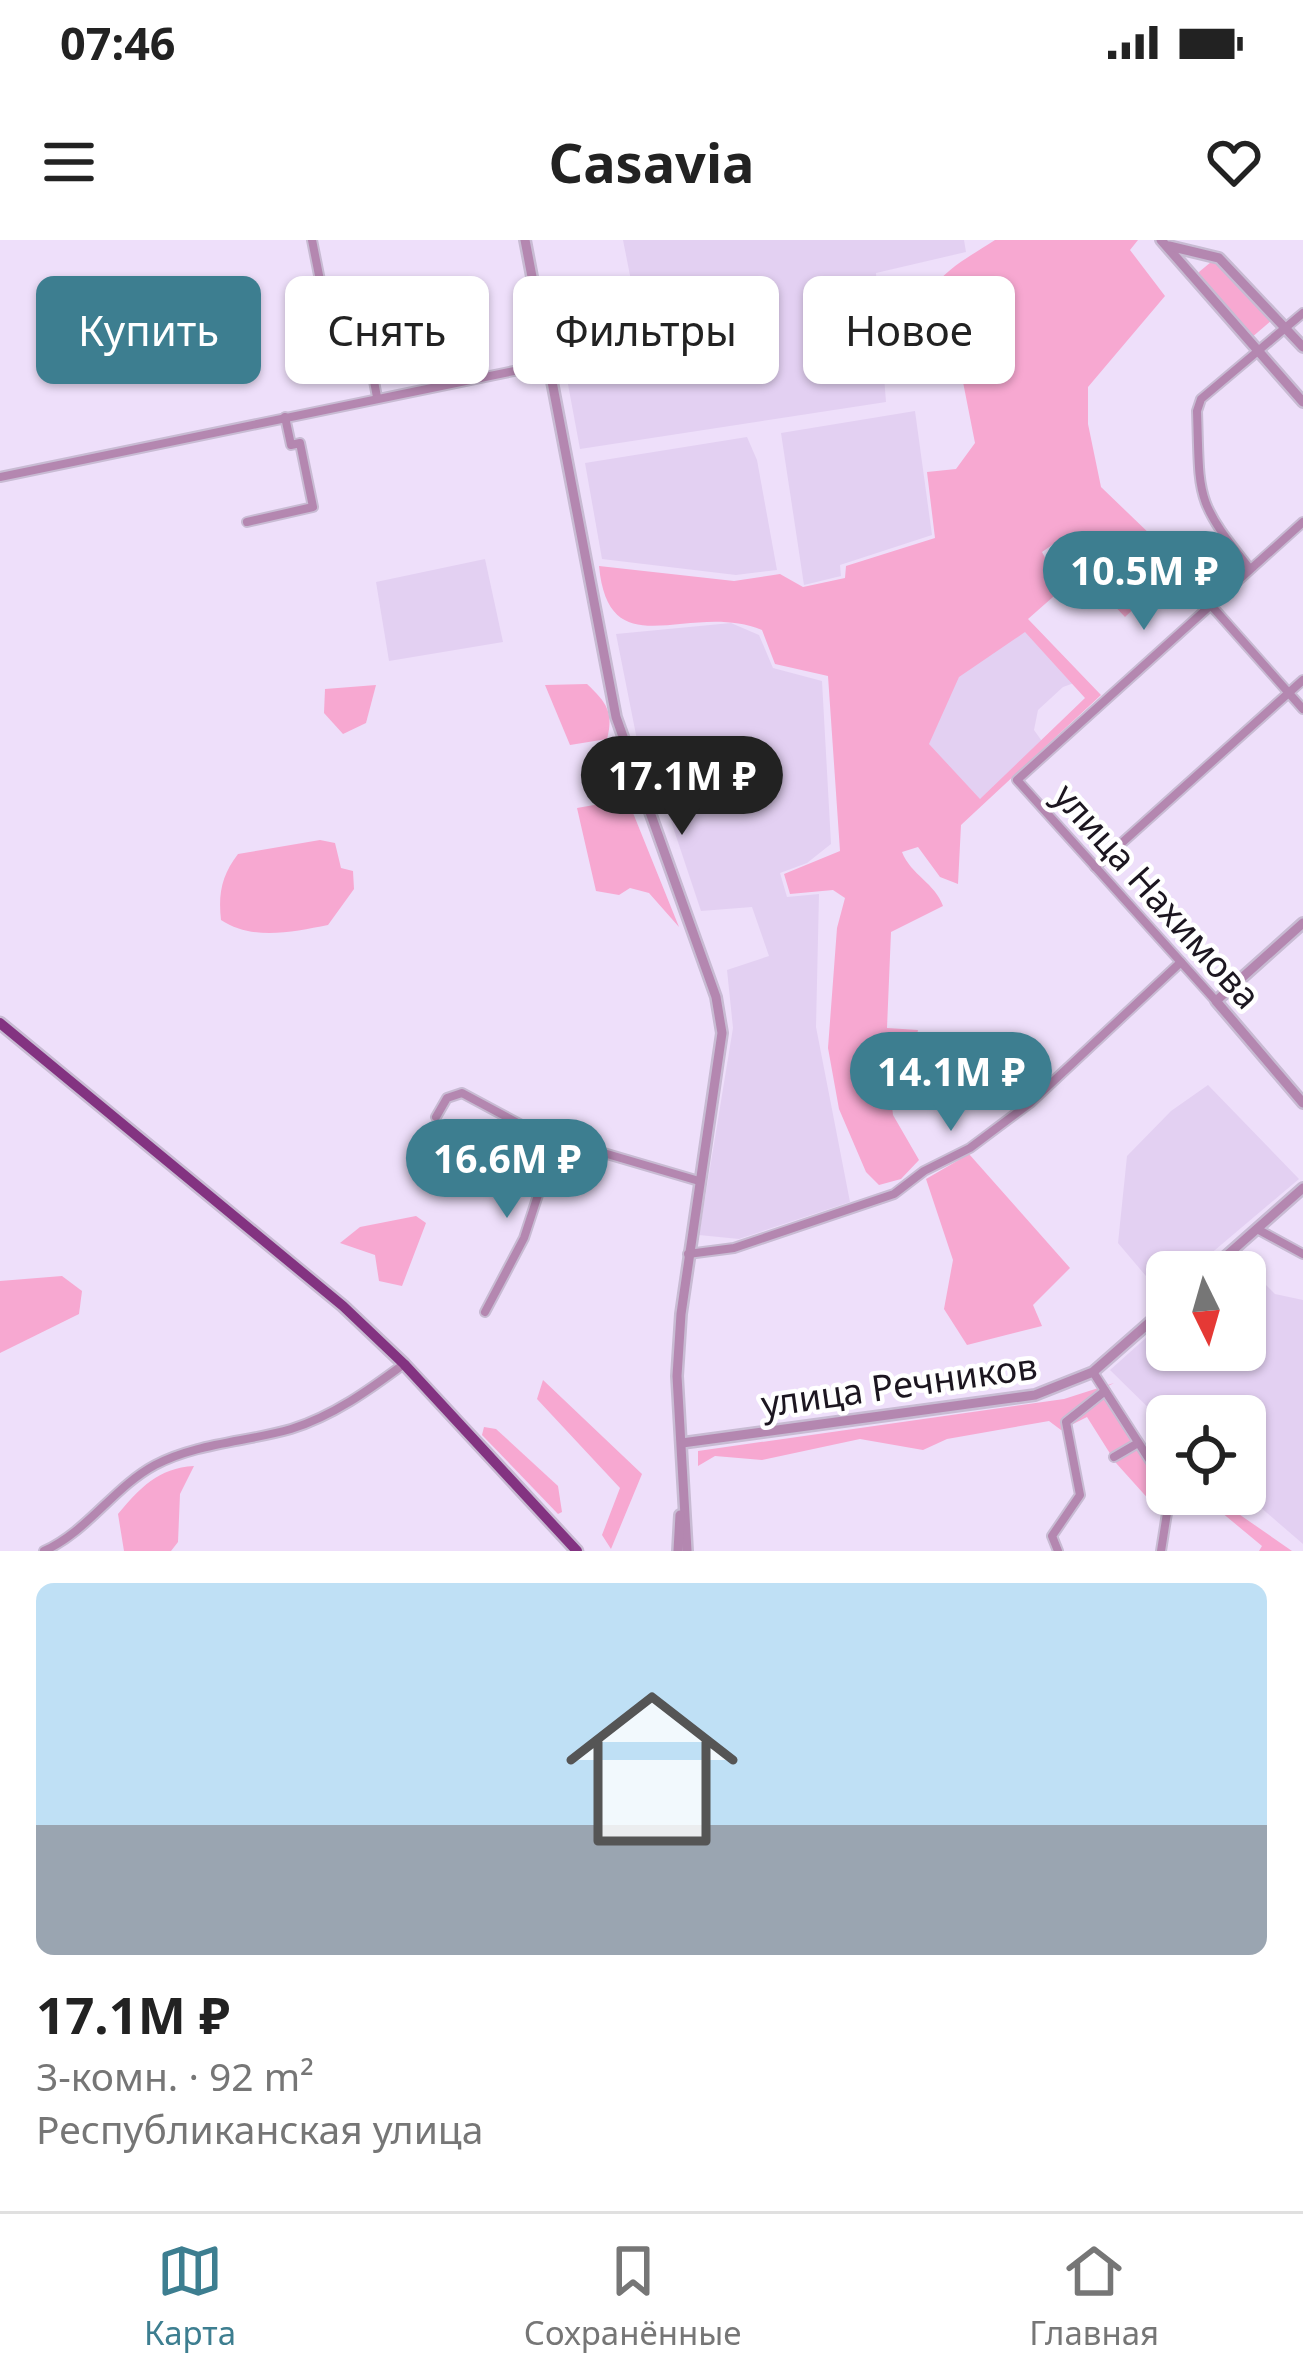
<!DOCTYPE html>
<html lang="ru">
<head>
<meta charset="utf-8">
<style>
	body { margin:0; font-family:"Noto Sans",sans-serif; background:#f6f6f6; color:#222; height:100vh; display:flex; flex-direction:column; font-size:45px; white-space:nowrap }
	* { box-sizing:border-box; margin:0 }
	p { font-size:39px; color:#767676 }
	.icon { flex:none; width:66px; height:66px; fill:none; stroke:currentColor; stroke-width:2; stroke-linecap:round; stroke-linejoin:round }
	.map { position:relative; height:1311px; overflow:hidden }
	.panel { display:flex; flex-direction:column; background:#fff; flex:1 }
	.panel>* { flex:none }
	.banner { position:absolute; left:36px; top:36px; width:1233px; height:108px; display:flex; gap:24px }
	.needle { width:78px; rotate:175deg }
	.buttons { position:absolute; left:1146px; top:1011px; display:grid; gap:24px }
	.buttons a { display:grid; place-items:center; width:120px; height:120px; border-radius:18px; background:#fff; box-shadow:0 3px 9px #0004; font-size:60px }
	.price { position:absolute; translate:-50% -102px; padding:0 27px; border-radius:42px; background:#3d7e90; color:#fff; font-size:39px; line-height:78px; filter:drop-shadow(0 3px 6px #0008) }
	.price::after { content:''; position:absolute; left:50%; top:72px; width:36px; height:27px; margin-left:-18px; background:inherit; clip-path:polygon(0 0,100% 0,50% 100%) }
	.price.active { background:#222; color:#fff }
	ul { padding:0; list-style:none }
	li { display:grid; align-content:center; gap:24px; height:636px; padding:0 36px }
	li+li { border-top:3px solid #e0e0e0 }
	li span { display:grid; place-items:center; height:372px; border-radius:18px; color:#555 }
	li>.icon { margin-inline-start:auto }
	span .icon { width:216px; height:216px; fill:#fffc; stroke-width:1 }
	li b { font-size:51px }
	.tag { padding:0 42px; border-radius:18px; background:#fff; box-shadow:0 3px 9px #0004; font-size:42px; line-height:108px }
	.tag.active { background:#3d7e90; color:#fff }
	.status { display:flex; justify-content:space-between; align-items:center; height:84px; padding:0 60px; background:#fff; direction:ltr }
	.status svg { height:33px; fill:currentColor }
	header { display:flex; justify-content:space-between; align-items:center; height:156px; padding:0 36px; background:#fff; font-size:54px; font-weight:700 }
	.menu { display:flex; justify-content:space-around; align-items:center; height:168px; border-top:3px solid #e0e0e0; background:#fff; font-size:33px; color:#767676 }
	.menu a { display:grid; justify-items:center; gap:6px }
	.menu .active { color:#3d7e90 }
	.map>svg:first-child { display:block }
</style>
</head>
<body>
<div class="status"><b>07:46</b><svg viewBox="0 0 49 12"><path d="M0 12V9h3v3zM5 12V6h3v6zM10 12V3h3v9zM15 12V0h3v12zM26 1h20v11H26zM47 4h2v5h-2z"/></svg></div>
<header><svg class="icon" aria-label="menu" viewBox="0 0 24 24"><path d="M4 6h16M4 12h16M4 18h16"/></svg>Casavia<svg class="icon" aria-label="heart" viewBox="0 0 24 24"><path d="M12 20l-8-8c-3-5 5-10 8-4 3-6 11-1 8 4z"/></svg></header>
<div class="map">
<svg width="1303" height="1311" viewBox="0 0 1303 1311">
	<rect width="100%" height="100%" fill="#eedffa"/>
	<g fill="#e3d0f2">
		<path d="M623 0H964L966 12 876 33 886 162 580 209 559 96 639 81Z"/>
		<path d="M915 171 932 295 840 325 841 336 804 345 781 193Z"/>
		<path d="M747 197 757 220 777 330 736 335 602 319 585 223Z"/>
		<path d="M485 319 503 402 389 421 376 342Z"/>
		<path d="M731 383 759 395 773 428 822 441 831 604 807 623 780 633 787 657 819 654 816 787 850 962 739 999 699 995 733 788 727 730 769 716 752 667 701 671 657 539 644 535 616 394Z"/>
		<path d="M1035 387 1085 439 1063 447 1038 470 1034 490 1044 504 970 569 923 501 958 413Z"/>
		<path d="M1208 845 1299 939 1189 1032H1167L1162 1055 1118 1003 1127 916 1171 871Z"/>
		<path d="M1238 1017 1275 1054 1303 1060V1304L1245 1254V1176H1167V1186L1110 1130 1167 1079V1110H1245V1032H1222Z"/>
	</g>
	<g fill="#f7a8d1" fill-rule="evenodd">
		<path d="M995 0H1138L1130 10 1165 56 1088 147V184L1101 247 1181 324 1125 377 1055 303 1042 312 1062 349 1028 379 1101 455 961 585 958 644 940 637 918 607 902 612C911 635 935 643 943 666L891 692 887 788 918 790 913 812 889 840 893 875 919 920 901 939 879 945 866 932 839 869 828 808 837 688 845 658 833 650 790 654 784 634 840 611 828 436 775 424 762 390C688 360 609 430 599 326L734 341 780 334 803 347 845 338 846 326 935 298 927 232 956 229 975 203 963 142 953 122 917 103C917 44 951 28 995 0ZM1025 392 1085 458 980 559 929 504 959 437Z"/>
		<path d="M1211 22 1221 24 1272 80 1251 98 1199 40V32Z"/>
		<path d="M587 444C606 462 614 472 607 499L570 505 545 445Z"/>
		<path d="M376 445 366 483 343 494 324 473 325 449Z"/>
		<path d="M611 562 629 563 679 687 649 653 630 648 619 655 596 651 577 568Z"/>
		<path d="M320 600 335 603 341 628 353 631 354 649 328 685C292 692 253 701 221 680 218 653 222 635 238 614Z"/>
		<path d="M969 914 1070 1028 1033 1065 1042 1086 967 1105 944 1069 953 1020 926 939Z"/>
		<path d="M416 976 426 983 402 1046 379 1041 375 1015 340 1003 360 987Z"/>
		<path d="M62 1036 82 1051 79 1074 0 1113V1041Z"/>
		<path d="M543 1140 642 1234 611 1309 602 1295 620 1248 537 1159Z"/>
		<path d="M1114 1143 1106 1147 1160 1236 1167 1238V1254H1210L1292 1311H1259L1262 1306 1215 1267 1161 1273 1116 1223 1087 1177 1061 1190 1049 1181 947 1199 923 1210 860 1199 762 1220 715 1216 698 1226V1211L1064 1159Z"/>
		<path d="M484 1187 496 1189 558 1246 562 1272 558 1274 482 1195Z"/>
		<path d="M194 1226 180 1254 178 1302 171 1311H124L118 1274C140 1248 158 1228 194 1226Z"/>
	</g>
	<g fill="none" stroke-linecap="round" stroke-linejoin="round">
		<g stroke="#c8bbd3" stroke-width="12">
			<g id="minor">
				<path d="M312 0 336 121 369 115 377 157"/>
				<path d="M0 237 548 124"/>
				<path d="M247 282 313 267 300 203 291 205 285 177"/>
				<path d="M1250 329C1194 259 1200 258 1197 171L1201 159 1303 73"/>
				<path d="M1209 363 1303 469"/>
				<path d="M1095 627 1303 440"/>
				<path d="M1216 761 1017 540 1303 282"/>
				<path d="M436 877 447 858 462 853 555 903 573 904 699 941"/>
				<path d="M1257 989 1303 1014"/>
				<path d="M688 1014 734 1008 894 954 924 931 970 908 1030 863 1181 722"/>
				<path d="M485 1072 524 998 555 903"/>
				<path d="M1093 1132 1167 1247"/>
				<path d="M1114 1217 1138 1203"/>
				<path d="M44 1311C88 1291 114 1247 155 1225 197 1203 246 1202 291 1189 333 1176 369 1150 404 1124"/>
				<path d="M1058 1311 1052 1296 1080 1255 1066 1182 1105 1151"/>
				<path d="M1161 1311 1170 1254"/>
			</g>
		</g>
		<g stroke="#c8bbd3" stroke-width="14">
			<g id="tertiary">
				<path d="M525 0 616 477 716 757 722 793 681 1074 677 1136 687 1311"/>
				<path d="M1161 0 1303 162"/>
				<path d="M1169 6 1219 18 1303 107"/>
				<path d="M1303 683 1216 761 1303 863"/>
				<path d="M1208 1032 1303 948"/>
				<path d="M682 1203 1035 1155 1093 1132 1167 1067"/>
				<path d="M678 1311 680 1275"/>
			</g>
		</g>
		<g stroke="#c8bbd3" stroke-width="15">
			<path id="primary" d="M0 783 343 1066 404 1124 577 1311"/>
		</g>
		<use href="#minor" stroke="#b487b0" stroke-width="8"/>
		<use href="#tertiary" stroke="#b487b0" stroke-width="9"/>
		<use href="#primary" stroke="#833381" stroke-width="10"/>
	</g>
	<g text-anchor="middle" stroke-width="9" stroke-linejoin="round" paint-order="stroke">
		<g font-size="36" fill="#1c1620" stroke="#fff">
			<text transform="translate(1157 656) rotate(48)" y="13">улица Нахимова</text>
			<text transform="translate(899 1145) rotate(-8)" y="13">улица Речников</text>
		</g>
	</g>
</svg>
<div class="buttons">
<a><svg class="needle" viewBox="-14 -14 28 28"><path d="M0-13l5 13h-10z" fill="#e53935"/><path d="M0 13l5-13h-10z" fill="#767676"/></svg></a>
<a><svg class="icon" aria-label="locate" viewBox="0 0 24 24"><circle cx="12" cy="12" r="6"/><path d="M12 2v4M12 18v4M2 12h4M18 12h4"/></svg></a>
</div>
<b class="price" style="left:1144px;top:393px">10.5M ₽</b>
<b class="price active" style="left:682px;top:598px">17.1M ₽</b>
<b class="price" style="left:951px;top:894px">14.1M ₽</b>
<b class="price" style="left:507px;top:981px">16.6M ₽</b>
<div class="banner">
<a class="tag active">Купить</a>
<a class="tag">Снять</a>
<a class="tag">Фильтры</a>
<a class="tag">Новое</a>
</div>
</div>
<section class="panel">
<ul>
<li><span style="background:linear-gradient(#bfe0f5 65%,#9aa5b1 0)"><svg class="icon" aria-label="home" viewBox="0 0 24 24"><path d="M3 11l9-7 9 7M6 9v11h12V9"/></svg></span><div><b>17.1M ₽</b><p>3-комн. · 92 m²</p><p>Республиканская улица</p></div></li>
</ul>
</section>
<nav class="menu">
<a class="active"><svg class="icon" aria-label="map" viewBox="0 0 24 24"><path d="M3 6l6-2 6 2 6-2v14l-6 2-6-2-6 2zM9 4v14M15 6v14"/></svg>Карта</a>
<a><svg class="icon" aria-label="saved" viewBox="0 0 24 24"><path d="M7 4h10v16l-5-4-5 4z"/></svg>Сохранённые</a>
<a><svg class="icon" aria-label="home" viewBox="0 0 24 24"><path d="M3 11l9-7 9 7M6 9v11h12V9"/></svg>Главная</a>
</nav>
</body>
</html>
